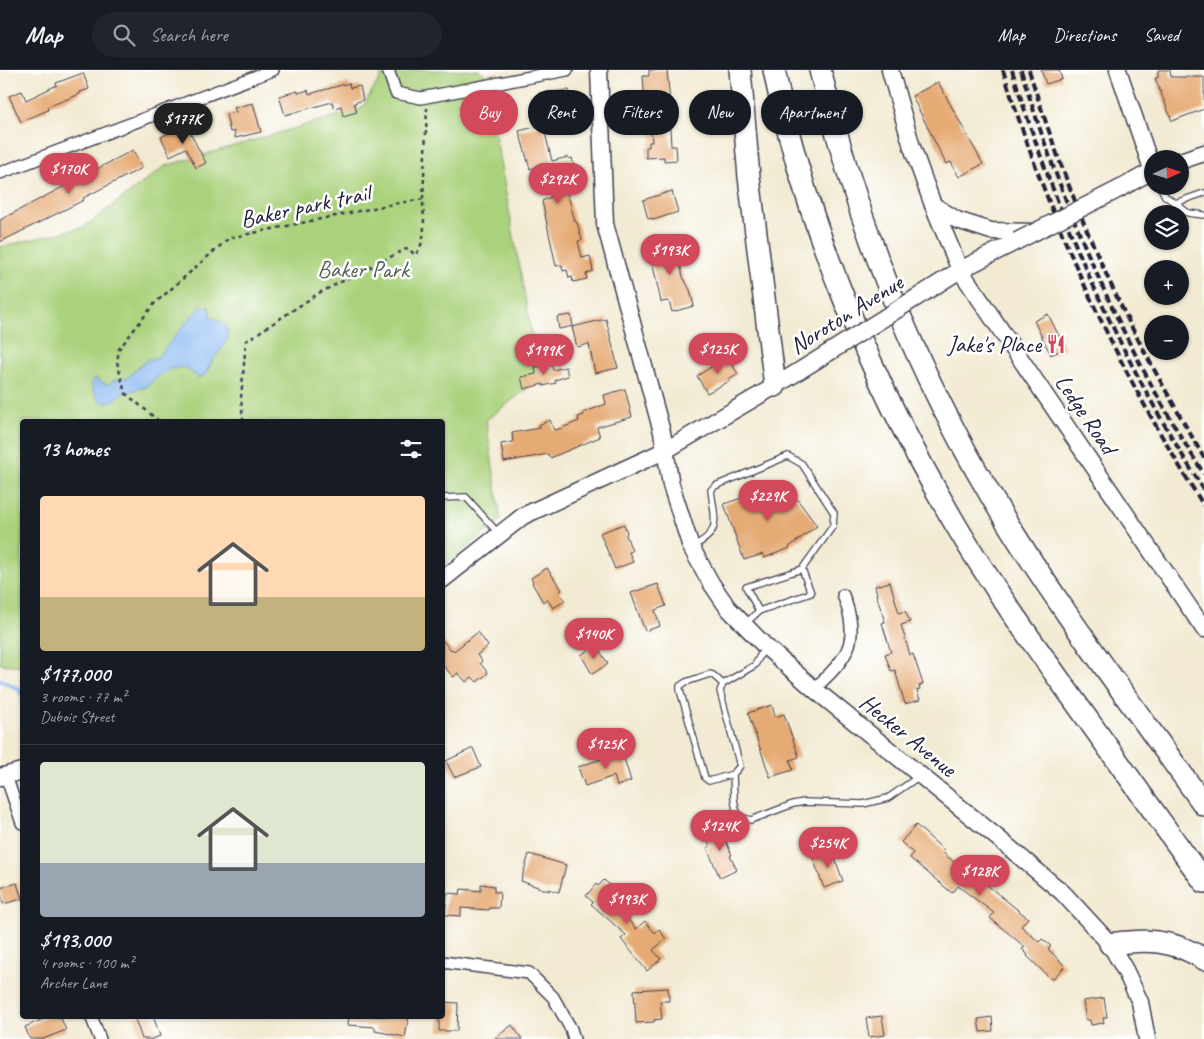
<!DOCTYPE html>
<html lang="en">
<head>
<meta charset="utf-8">
<style>
	body { margin:0; font-family:Caveat,sans-serif; background:#20242c; color:#f1f3f6; height:100vh; display:flex; flex-direction:column; font-size:19px; white-space:nowrap }
	* { box-sizing:border-box; margin:0 }
	p { font-size:16px; color:#9ea1a6 }
	.icon { flex:none; width:28px; height:28px; fill:none; stroke:currentColor; stroke-width:2; stroke-linecap:round; stroke-linejoin:round }
	.map { position:relative; flex:1; overflow:hidden }
	.panel { position:absolute; left:20px; top:349px; width:425px; height:600px; display:flex; flex-direction:column; background:#171b24; border-radius:5px; box-shadow:0 1px 4px #0004 }
	.panel>* { flex:none }
	.hud { position:absolute; left:460px; top:20px; width:475px; height:45px; display:flex; gap:10px }
	.needle { width:32px; rotate:86deg }
	.fabs { position:absolute; left:1144px; top:80px; display:grid; gap:10px }
	.fabs a { display:grid; place-items:center; width:45px; height:45px; border-radius:50%; background:#171b24; box-shadow:0 1px 4px #0004; font-size:25px }
	.price { position:absolute; translate:-50% -42px; padding:0 11px; border-radius:18px; background:#d1495b; color:#fff; font-size:16px; line-height:32px; filter:drop-shadow(0 1px 2px #0008) }
	.price::after { content:''; position:absolute; left:50%; top:30px; width:15px; height:11px; margin-left:-8px; background:inherit; clip-path:polygon(0 0,100% 0,50% 100%) }
	.price.current { background:#222; color:#fff }
	ul { padding:0; list-style:none }
	li { display:grid; align-content:center; gap:10px; height:265px; padding:0 20px }
	li+li { border-top:1px solid #363941 }
	li span { display:grid; place-items:center; height:155px; border-radius:5px; color:#555 }
	li>.icon { margin-inline-start:auto }
	span .icon { width:90px; height:90px; fill:#fffc; stroke-width:1 }
	li b { font-size:21px }
	h2 { display:flex; justify-content:space-between; align-items:center; height:60px; padding:0 20px; font-size:21px }
	.chip { padding:0 18px; border-radius:22px; background:#171b24; box-shadow:0 1px 4px #0004; font-size:18px; line-height:45px }
	.chip.current { background:#d1495b; color:#fff }
	header { display:flex; align-items:center; gap:30px; box-sizing:border-box; height:70px; padding:0 25px; background:#171b24; border-bottom:1px solid #363941 }
	header strong { font-size:24px }
	nav { display:flex; gap:28px; margin-inline-start:auto; font-size:18px }
	.search { width:350px; height:45px; background:#20242c; display:flex; align-items:center; gap:12px; box-sizing:border-box; padding:0 18px; border-radius:28px; color:#9ea1a6; font-size:19px }
	.map>svg:first-child { display:block }
</style>
</head>
<body>
<header>
<strong>Map</strong>
<div class="search"><svg class="icon" aria-label="search" viewBox="0 0 24 24"><circle cx="10" cy="10" r="6"/><path d="M15 15l6 6"/></svg>Search here</div>
<nav><a>Map</a><a>Directions</a><a>Saved</a></nav>
</header>
<div class="map">
<svg width="1204" height="969" viewBox="0 0 1204 969">
	<rect width="100%" height="100%" fill="#fff"/>
	<filter id="ink" filterUnits="userSpaceOnUse"><feTurbulence type="fractalNoise" baseFrequency=".02" numOctaves="2"/><feDisplacementMap in="SourceGraphic" scale="10" xChannelSelector="R" yChannelSelector="G"/><feConvolveMatrix kernelMatrix="1 2 1 2 8 2 1 2 1" color-interpolation-filters="sRGB"/></filter>
	<filter id="wash" filterUnits="userSpaceOnUse"><feTurbulence type="fractalNoise" baseFrequency=".0096" numOctaves="4" result="noise"/><feDisplacementMap in="SourceGraphic" scale="20" xChannelSelector="R" yChannelSelector="G"/><feGaussianBlur stdDeviation="1.12" result="paint"/><feColorMatrix in="noise" values="0 0 0 0 0 0 0 0 0 0 0 0 0 0 0 0 0 1.4 0 .05"/><feComposite in="paint" operator="in"/></filter>
	<g filter="url(#wash)">
		<rect width="100%" height="100%" fill="#f2ead2"/>
		<path fill="#aad27c" stroke="#667a5c" d="M385 0H479L487 6 489 31 540 309 486 350 501 450 443 497 442 351H22V596L0 594V177L84 157 165 96 361 39Z"/>
		<path fill="#86b6f1" stroke="#546c96" d="M209 236 211 247 222 252 228 259 227 271 211 293 206 304 199 308 185 297 170 299 156 308 146 317 121 324 115 330 104 333C96 329 93 321 91 313L95 308 107 315 116 309 127 308 148 289H156L191 247 201 237Z"/>
		<g fill="none" stroke-linecap="round" stroke-linejoin="round">
			<path stroke="#86b6f1" stroke-width="4.5" d="M0 610 19 619 22 625"/>
		</g>
		<g id="blocks">
			<g fill="#e6ab74">
				<path d="M649 0H667L670 32 645 33 643 6H649Z"/>
				<path d="M1041 0H1059L1062 9 1046 14Z"/>
				<path d="M1158 0H1170L1171 7H1204V39L1172 51 1155 8H1158Z"/>
				<path d="M83 3 89 19 80 22V24L47 37 48 40 21 52 9 26 22 21 26 30 57 15 56 13Z"/>
				<path d="M938 12 983 94 959 107 951 92 946 94 912 26Z"/>
				<path d="M349 13 350 18 360 16 363 30 354 33 357 42 343 46 341 36 334 38 332 32 285 45 279 26 298 21V23L308 20 309 24Z"/>
				<path d="M569 20 570 35 541 40 539 23Z"/>
				<path d="M508 30 510 45 495 47 493 33Z"/>
				<path d="M253 33 261 62 235 68 234 61 230 62 226 44 236 42 234 38Z"/>
				<path d="M543 55 552 91 568 87 569 89 572 88 576 105H572L573 108 564 110 575 152H577L582 170 578 171 582 188 590 186 593 201 586 204 587 209 573 212 572 207 569 208 567 200 563 201 562 195 556 196 542 131 553 126 546 95 530 99 519 61Z"/>
				<path d="M187 57 206 93 196 98 186 78 170 86 161 67 177 59 179 61Z"/>
				<path d="M670 59 671 76H676L677 90 664 91V87L646 88V77H649V72H652L651 60Z"/>
				<path d="M133 80 142 98 83 128 84 130 0 172V150Z"/>
				<path d="M672 121 678 142 653 150 652 148 648 149 643 130Z"/>
				<path d="M674 167 683 207 690 220 694 236 672 242 669 231 661 232 649 177 662 174 661 170Z"/>
				<path d="M1048 244 1065 278 1051 285 1034 251Z"/>
				<path d="M571 245 573 256 559 259 557 247Z"/>
				<path d="M606 249 618 298 595 303 589 274 577 277 572 257Z"/>
				<path d="M727 287 738 304 729 310 730 311 707 323 697 306Z"/>
				<path d="M551 293 553 300 566 297 568 306 555 310 556 313 543 316V314L524 319 521 307 536 304 535 297Z"/>
				<path d="M625 319 632 347 597 357 600 367 550 388 548 384 504 392 501 374 513 372 512 363 540 358 539 355 550 350 554 360 559 359 579 351 578 347 584 345 583 343 606 334 604 325Z"/>
				<path d="M785 413 817 456 789 477 790 478 764 488 763 484 744 490 724 434Z"/>
				<path d="M624 454 627 462 626 465 632 481 629 482 633 492 615 499 600 463Z"/>
				<path d="M547 498 562 520 559 522 565 531 553 538 547 529 543 532 532 513 533 512 531 508Z"/>
				<path d="M890 512 899 543 905 541 910 552 901 555 910 585 913 584 923 614 919 616 920 619 917 620 920 630 905 634 895 600 891 601 885 584 891 582 882 553 885 552 876 524H877L875 516Z"/>
				<path d="M658 514 666 536 655 540 660 556 645 561 631 523Z"/>
				<path d="M478 562 488 576 477 585 482 591 480 593 488 603 477 612 472 607 466 612 458 603 453 607 442 594V570L451 580 452 579 454 581Z"/>
				<path d="M596 575 608 594 592 604 581 585Z"/>
				<path d="M772 635 775 647 784 644 799 687 790 690 793 700 770 707 748 643Z"/>
				<path d="M473 678 481 697 454 707 446 691Z"/>
				<path d="M622 682 631 711 617 716 614 706 585 716 578 697Z"/>
				<path d="M916 755 945 781 943 783 965 801 967 799 1028 848 1021 856 1039 872 1042 869 1051 876 1048 879 1065 896 1052 910 1027 886 1028 885 1022 879 1025 877 990 848 994 843 958 816 952 823 910 788 913 783 901 772Z"/>
				<path d="M719 756 732 785 730 786 737 800 720 808 707 778 710 776 704 763Z"/>
				<path d="M832 780 843 811 824 818 813 788Z"/>
				<path d="M529 784 566 795 559 822 549 819V821L521 811Z"/>
				<path d="M604 810 628 831 622 837 625 841 623 843 636 859 645 851 655 863 659 859 666 869 653 880 661 889 647 901 621 869 626 865 591 834 593 832 586 826 596 814 598 816Z"/>
				<path d="M17 813 22 829 3 834 0 818Z"/>
				<path d="M481 814 494 816V822H500L499 838H489V840L461 838V846L445 845 447 823 460 824 461 819 481 821Z"/>
				<path d="M668 918 669 931H660L662 949 654 950V952L636 953 634 920Z"/>
				<path d="M1104 928 1107 947 1103 948 1104 953 1091 955 1090 950H1086L1083 931Z"/>
				<path d="M442 932 458 933 457 961H439V946H442Z"/>
				<path d="M50 946H60L66 960 43 969H30L25 957Z"/>
				<path d="M134 946H153L160 966 152 969H142Z"/>
				<path d="M349 946H409L405 967 375 961V957L348 955Z"/>
				<path d="M882 946 885 965 869 967 866 948Z"/>
				<path d="M992 947 993 961 980 962 978 949Z"/>
				<path d="M512 955 522 969H494Z"/>
			</g>
		</g>
	</g>
	<g filter="url(#ink)">
		<use href="#blocks" fill-opacity="0" stroke="#414052" stroke-width="1"/>
		<g fill="none" stroke-linecap="round" stroke-linejoin="round">
			<g stroke="#414052" stroke-width="8">
				<g id="lane">
					<path d="M1160 116 1165 126 1175 133 1204 123"/>
					<path d="M1175 133 1188 143 1204 145"/>
					<path d="M442 428 466 427 498 463"/>
					<path d="M693 476C723 462 714 448 711 420L715 416 788 386 802 394 834 443 833 456 802 499 746 517 759 541 746 553"/>
					<path d="M759 541 811 523 802 499"/>
					<path d="M723 614 713 605 710 604 686 612 680 616V620L705 708 709 711 733 704 740 696 720 621 723 614 755 595 764 578"/>
					<path d="M733 704 734 729 736 740 741 747 751 750 793 734 804 732 863 734 888 728 918 707"/>
				</g>
			</g>
			<g stroke="#414052" stroke-width="14">
				<g id="street">
					<path d="M388 0 396 23 421 28 567 0"/>
					<path d="M0 103 273 0"/>
					<path d="M814 619C847 588 862 572 843 525"/>
					<path d="M6 706 22 753"/>
					<path d="M442 892 529 903 553 927 571 959 574 969"/>
					<path d="M91 946 100 969"/>
				</g>
			</g>
			<g stroke="#414052" stroke-width="19">
				<g id="secondary">
					<path d="M599 0 605 154 662 362 671 415 691 477 711 513 728 538 765 576 814 619 999 769 1063 823 1110 874 1125 900 1140 932 1147 969"/>
					<path d="M890 0 912 77 933 135 960 200 1204 559"/>
					<path d="M1118 0 1152 99"/>
					<path d="M1180 91 1204 83"/>
					<path d="M1121 118 1152 101"/>
					<path d="M933 135 957 150 991 161 1035 162"/>
					<path d="M938 214 960 200 1017 171"/>
					<path d="M442 510 523 446 666 380 775 316 828 283"/>
					<path d="M0 707 22 701"/>
				</g>
			</g>
			<g stroke="#414052" stroke-width="24">
				<g id="highway">
					<path d="M740 0 749 107 775 316"/>
					<path d="M774 0C806 158 875 318 957 457 990 513 1028 566 1066 619 1112 683 1158 748 1204 812"/>
					<path d="M820 0C856 151 914 297 994 431 1057 537 1133 635 1204 735"/>
					<path d="M1110 874C1146 869 1172 869 1204 889"/>
				</g>
			</g>
			<g stroke="#414052" stroke-width="2.5" stroke-dasharray="4 4" stroke-linecap="butt">
				<path d="M423 129 427 38"/>
				<path d="M159 351 125 323 117 292 119 279 154 234 229 168 393 134 423 129C423 148 428 170 415 185L408 178 319 223 246 271 241 328 243 351"/>
			</g>
			<use href="#lane" stroke="#fff" stroke-width="5.5"/>
			<use href="#street" stroke="#fff" stroke-width="11"/>
			<use href="#secondary" stroke="#fff" stroke-width="16"/>
			<use href="#highway" stroke="#fff" stroke-width="21"/>
			<g stroke="#22223b" stroke-width="4" stroke-dasharray="8 4" stroke-linecap="butt">
				<path d="M1003 0C1050 154 1118 300 1204 436"/>
				<path d="M1012 0C1057 147 1121 290 1204 420"/>
				<path d="M1021 0C1063 139 1125 281 1204 404"/>
				<path d="M1029 0C1055 85 1088 169 1127 248 1151 296 1178 342 1204 388"/>
			</g>
			<g stroke="#414052" stroke-width="19" stroke-linecap="butt">
				<g id="secondary-bridge">
					<path d="M1017 171 1121 118"/>
					<path d="M828 283 938 214"/>
				</g>
			</g>
			<use href="#secondary-bridge" stroke="#fff" stroke-width="16"/>
		</g>
	</g>
	<defs>
		<g id="restaurant-bare" transform="scale(1.5)"><path d="M-5-6h1v4h1v-4h1v4h1v-4h1v5L-1.5 .5V6h-2V.5L-5-1ZM5-6V6H3V1.5H1.5Q1.5-4 5-6Z" fill="#d1495b" stroke="#fff" stroke-width="2.5" paint-order="stroke"/></g>
	</defs>
	<g fill-rule="evenodd">
		<use href="#restaurant-bare" x="1056" y="274"/>
	</g>
	<g text-anchor="middle" stroke-width="5" stroke-linejoin="round" paint-order="stroke">
		<g font-size="24" fill="#22223b" stroke="#fff">
			<text transform="translate(305 136) rotate(-12)" y="8">Baker park trail</text>
			<text transform="translate(846 244) rotate(-32)" y="8">Noroton Avenue</text>
			<text transform="translate(1086 344) rotate(56)" y="8">Ledge Road</text>
			<text transform="translate(908 665) rotate(39)" y="8">Hecker Avenue</text>
		</g>
		<g font-size="24" fill="#526052" stroke="#fff">
			<text x="363" y="207">Baker Park</text>
		</g>
		<g font-size="24" fill="#22223b" stroke="#fff" text-anchor="end">
			<text x="1041" y="282">Jake's Place</text>
		</g>
	</g>
</svg>
<div class="fabs">
<a><svg class="needle" viewBox="-14 -14 28 28"><path d="M0-13l5 13h-10z" fill="#e53935"/><path d="M0 13l5-13h-10z" fill="#9ea1a6"/></svg></a>
<a><svg class="icon" aria-label="layers" viewBox="0 0 24 24"><path d="M12 4l9 5-9 5-9-5zM3 14l9 5 9-5"/></svg></a>
<a>+</a>
<a>−</a>
</div>
<b class="price current" style="left:183px;top:75px">$177K</b>
<b class="price" style="left:69px;top:125px">$170K</b>
<b class="price" style="left:558px;top:135px">$292K</b>
<b class="price" style="left:670px;top:206px">$193K</b>
<b class="price" style="left:718px;top:305px">$125K</b>
<b class="price" style="left:544px;top:306px">$199K</b>
<b class="price" style="left:768px;top:452px">$229K</b>
<b class="price" style="left:594px;top:590px">$140K</b>
<b class="price" style="left:606px;top:700px">$125K</b>
<b class="price" style="left:720px;top:782px">$124K</b>
<b class="price" style="left:828px;top:799px">$254K</b>
<b class="price" style="left:980px;top:827px">$128K</b>
<b class="price" style="left:627px;top:855px">$193K</b>
<div class="hud">
<a class="chip current">Buy</a>
<a class="chip">Rent</a>
<a class="chip">Filters</a>
<a class="chip">New</a>
<a class="chip">Apartment</a>
</div>
<section class="panel">
<h2>13 homes<svg class="icon" aria-label="filters" viewBox="0 0 24 24"><path d="M4 7h16M4 17h16"/><circle cx="9" cy="7" r="2"/><circle cx="15" cy="17" r="2"/></svg></h2>
<ul>
<li><span style="background:linear-gradient(#ffd9b3 65%,#c2b280 0)"><svg class="icon" aria-label="home" viewBox="0 0 24 24"><path d="M3 11l9-7 9 7M6 9v11h12V9"/></svg></span><div><b>$177,000</b><p>3 rooms · 77 m²</p><p>Dubois Street</p></div></li>
<li><span style="background:linear-gradient(#dfe7d0 65%,#9aa5b1 0)"><svg class="icon" aria-label="home" viewBox="0 0 24 24"><path d="M3 11l9-7 9 7M6 9v11h12V9"/></svg></span><div><b>$193,000</b><p>4 rooms · 100 m²</p><p>Archer Lane</p></div></li>
</ul>
</section>
</div>
</body>
</html>
